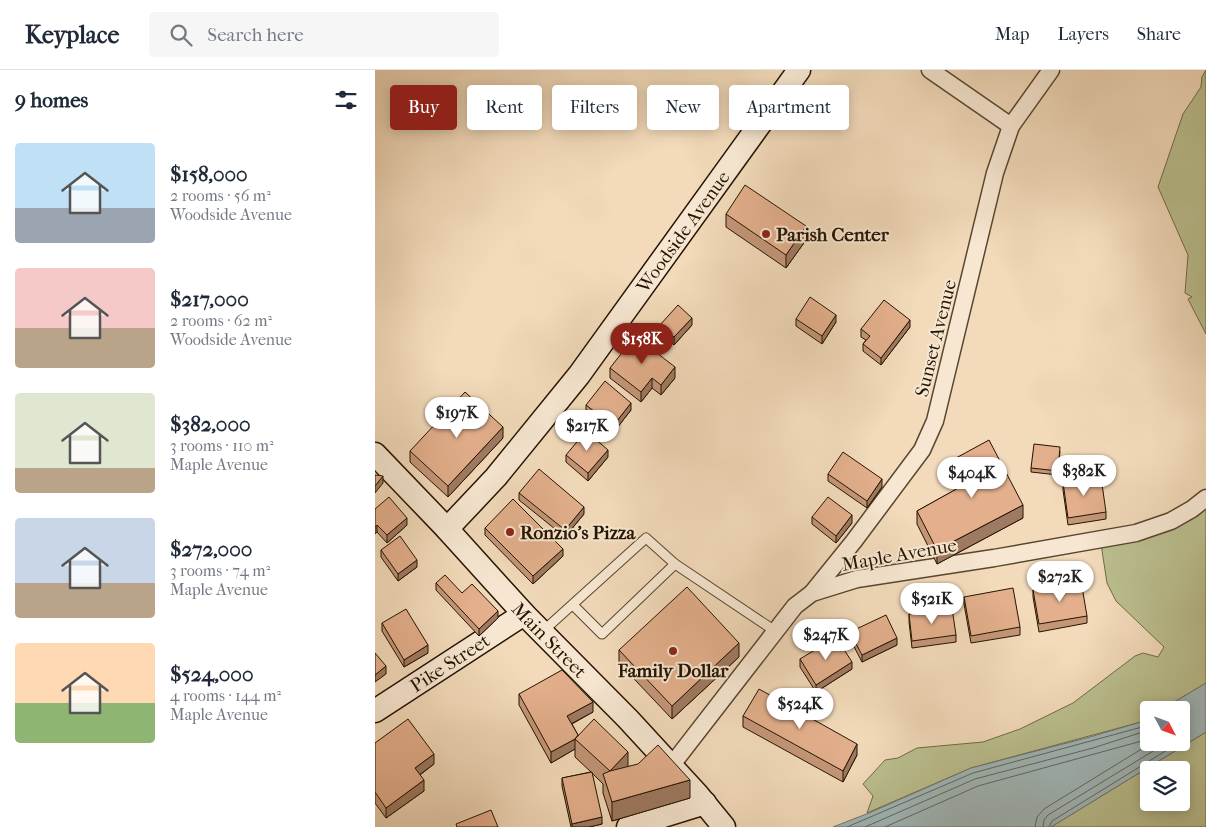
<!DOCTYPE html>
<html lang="en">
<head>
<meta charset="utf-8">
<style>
	body { margin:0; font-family:"IM FELL French Canon",serif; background:#f6f6f7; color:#1f2937; height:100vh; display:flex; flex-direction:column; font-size:19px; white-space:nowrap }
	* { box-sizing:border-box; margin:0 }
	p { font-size:16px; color:#747a83 }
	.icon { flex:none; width:28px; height:28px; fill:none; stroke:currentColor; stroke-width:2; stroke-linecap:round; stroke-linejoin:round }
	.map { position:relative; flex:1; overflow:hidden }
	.panel { display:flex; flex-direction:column; background:#fff; width:375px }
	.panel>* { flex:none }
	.banner { position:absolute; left:15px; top:15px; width:475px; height:45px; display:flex; gap:10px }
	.needle { width:32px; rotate:131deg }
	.controls { position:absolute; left:765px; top:631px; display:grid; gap:10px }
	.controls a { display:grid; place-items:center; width:50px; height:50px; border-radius:5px; background:#fff; box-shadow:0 2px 12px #0003; font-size:25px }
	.price { position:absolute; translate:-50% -42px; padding:0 11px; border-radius:18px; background:#fff; color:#222; font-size:16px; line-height:32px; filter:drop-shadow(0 1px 2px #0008) }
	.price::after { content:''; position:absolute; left:50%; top:30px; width:15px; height:11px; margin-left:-8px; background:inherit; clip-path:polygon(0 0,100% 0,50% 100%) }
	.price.active { background:#8f2418; color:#fff }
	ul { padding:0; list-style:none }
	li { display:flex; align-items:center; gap:15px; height:125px; padding:0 15px }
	li span { display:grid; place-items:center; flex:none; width:140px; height:100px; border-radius:5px; color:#555 }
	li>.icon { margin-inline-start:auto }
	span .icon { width:60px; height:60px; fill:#fffc; stroke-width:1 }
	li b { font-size:21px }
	h2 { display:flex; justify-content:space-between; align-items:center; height:60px; padding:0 15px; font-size:21px }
	.tag { padding:0 18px; border-radius:5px; background:#fff; box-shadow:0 2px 12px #0003; font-size:18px; line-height:45px }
	.tag.active { background:#8f2418; color:#fff }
	header { display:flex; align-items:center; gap:30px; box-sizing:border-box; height:70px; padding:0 25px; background:#fff; border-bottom:1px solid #e0e1e3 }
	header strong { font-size:24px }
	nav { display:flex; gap:28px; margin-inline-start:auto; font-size:18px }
	.search { width:350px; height:45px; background:#f6f6f7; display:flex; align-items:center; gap:12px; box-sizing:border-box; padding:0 18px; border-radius:5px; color:#747a83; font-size:19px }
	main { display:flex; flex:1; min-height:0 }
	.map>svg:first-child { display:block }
</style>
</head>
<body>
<header>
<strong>Keyplace</strong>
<div class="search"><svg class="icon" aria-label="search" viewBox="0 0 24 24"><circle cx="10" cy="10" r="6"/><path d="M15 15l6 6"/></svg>Search here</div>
<nav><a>Map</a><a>Layers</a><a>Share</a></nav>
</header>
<main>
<section class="panel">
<h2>9 homes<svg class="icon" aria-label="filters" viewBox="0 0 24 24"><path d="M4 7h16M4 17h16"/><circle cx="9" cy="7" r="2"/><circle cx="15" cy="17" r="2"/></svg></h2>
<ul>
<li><span style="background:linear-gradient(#bfe0f5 65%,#9aa5b1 0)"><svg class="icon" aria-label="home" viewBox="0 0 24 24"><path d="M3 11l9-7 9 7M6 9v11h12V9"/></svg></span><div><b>$158,000</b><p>2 rooms · 56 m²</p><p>Woodside Avenue</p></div></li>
<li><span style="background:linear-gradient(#f6c9c9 60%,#b9a48a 0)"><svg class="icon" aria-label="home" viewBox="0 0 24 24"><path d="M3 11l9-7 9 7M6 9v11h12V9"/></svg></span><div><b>$217,000</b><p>2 rooms · 62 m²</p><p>Woodside Avenue</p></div></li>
<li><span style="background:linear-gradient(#dfe7d0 75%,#b9a48a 0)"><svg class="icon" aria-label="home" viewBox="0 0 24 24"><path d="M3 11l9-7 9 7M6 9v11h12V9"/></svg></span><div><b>$382,000</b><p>3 rooms · 110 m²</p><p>Maple Avenue</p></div></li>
<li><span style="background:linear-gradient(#c9d6e8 65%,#b9a48a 0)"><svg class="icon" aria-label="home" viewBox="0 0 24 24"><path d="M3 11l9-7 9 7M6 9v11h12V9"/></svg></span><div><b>$272,000</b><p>3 rooms · 74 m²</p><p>Maple Avenue</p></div></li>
<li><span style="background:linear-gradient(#ffd9b3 60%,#8fb573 0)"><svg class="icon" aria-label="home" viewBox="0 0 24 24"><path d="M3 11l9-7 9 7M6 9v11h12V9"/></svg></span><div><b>$524,000</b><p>4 rooms · 144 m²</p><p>Maple Avenue</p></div></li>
</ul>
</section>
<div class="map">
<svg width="831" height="757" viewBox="0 0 831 757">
	<rect width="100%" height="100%" fill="#f2daba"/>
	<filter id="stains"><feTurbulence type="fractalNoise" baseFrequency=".004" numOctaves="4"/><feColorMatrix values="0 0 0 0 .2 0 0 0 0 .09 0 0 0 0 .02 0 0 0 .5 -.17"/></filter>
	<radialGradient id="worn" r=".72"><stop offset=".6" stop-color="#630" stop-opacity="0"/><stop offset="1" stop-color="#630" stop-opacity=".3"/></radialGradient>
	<g fill="#bbbf8f" stroke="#706a48" fill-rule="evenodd">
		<path d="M831 0V264L813 229 817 227 810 223 813 185 783 117 808 44 826 17 827 7Z"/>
		<path d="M831 430V613L786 640H774V647L766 652 596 698 492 743 498 726 488 714 510 690 523 688 542 678 608 672 645 659 698 633 760 586 768 583 783 587 789 577 741 531 732 513 726 474Z"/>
		<path d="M831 662V757H676ZM774 700H806V732H774Z"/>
	</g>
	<path fill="#a0b8bb" stroke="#6f7670" d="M831 613V662L676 757H458L494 743 596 698 715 667 766 652 774 647V672H806V640H786Z"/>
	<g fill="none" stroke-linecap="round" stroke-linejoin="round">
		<g stroke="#62665e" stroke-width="1">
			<path d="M472 757 598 703 767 657 774 653"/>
			<path d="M490 757 600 709 718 678 774 660"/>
			<path d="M510 757 603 716 774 669"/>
			<path d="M660 757 662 747 669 739 778 672"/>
			<path d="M668 757 669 750 673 745 793 672"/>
			<path d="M674 757 677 751 805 672"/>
		</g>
		<g stroke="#58462e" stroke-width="11">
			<g id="lane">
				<path d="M198 535 227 564 300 494"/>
				<path d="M167 562 271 468 300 494 400 561"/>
			</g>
		</g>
		<g stroke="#58462e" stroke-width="19">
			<g id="street">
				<path d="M555 0 636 56"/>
				<path d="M437 523 479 471 547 380 560 351 620 103 636 56 676 0"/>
				<path d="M296 696 420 536 437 523 482 509 619 488 761 463 796 451 817 439 831 428"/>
			</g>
		</g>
		<g stroke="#251400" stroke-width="25">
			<g id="secondary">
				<path id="s1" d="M0 384 72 459 149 544 253 649 322 724 349 757"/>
				<path id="s2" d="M72 459 121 407 204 305 424 0"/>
				<path id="s3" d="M0 641 149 544"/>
				<path d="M253 757 330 733"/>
			</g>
		</g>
		<use href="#lane" stroke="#f7e7d2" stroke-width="9"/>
		<use href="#street" stroke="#f7e7d2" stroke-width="16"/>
		<use href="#secondary" stroke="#f7e7d2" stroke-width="22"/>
	</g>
	<g fill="#c39678" stroke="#251400">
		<path d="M351 144 431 170 411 198 351 157Z"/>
		<path d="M421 249 461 252 447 274 421 256Z"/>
		<path d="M285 255H317L299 275 285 262Z"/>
		<path d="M535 257 506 295 488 281V274L491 270 486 267V259Z"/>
		<path d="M235 298 300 308 286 325 277 318 266 332 235 308Z"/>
		<path d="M211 335 256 340 238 363 211 342Z"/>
		<path d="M128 368 73 427 35 392V381Z"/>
		<path d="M685 381 683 405 656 402V398Z"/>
		<path d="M191 385 233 387 213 411 191 392Z"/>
		<path d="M581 388 648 448 562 494 542 454V441L589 415 581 401Z"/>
		<path d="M453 404 507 417 492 438 453 411Z"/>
		<path d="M688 412 731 442V449L693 455 688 420Z"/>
		<path d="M144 423 209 444 190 467 144 430Z"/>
		<path d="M0 439 32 455 12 473 2 462 0 464Z"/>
		<path d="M437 447 477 453 461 473 437 454Z"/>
		<path d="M110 458 188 486 158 514 110 465Z"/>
		<path d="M6 480 42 497 23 511 6 487Z"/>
		<path d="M61 513 87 523 123 548 104 566 61 520Z"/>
		<path d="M658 520 712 546V553L664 562 658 527Z"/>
		<path d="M589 527 645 557V565L596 573 589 534Z"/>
		<path d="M534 544 581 565V572L537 578 534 552Z"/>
		<path d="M7 553 53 583 29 597 7 561Z"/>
		<path d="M475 562 522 575 487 592 475 569Z"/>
		<path d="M244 580 364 587 297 649 244 593Z"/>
		<path d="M425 589 477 599 441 622 425 597Z"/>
		<path d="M144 624 218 642 197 654 203 665 253 696 315 728 237 751 228 723V714L217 703 227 754 214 757H196L187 716V708L216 702 200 687V679L176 693 144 635Z"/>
		<path d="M368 646 482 685 468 712 368 657Z"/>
		<path d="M0 673 59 694 45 705 49 721 11 748 0 733Z"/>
	</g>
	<g fill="#9f7a62" stroke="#251400">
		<path d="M431 156V170L411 198V185Z"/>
		<path d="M461 245V252L447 274V266Z"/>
		<path d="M317 248V255L299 275V267Z"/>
		<path d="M535 250V257L506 295V288Z"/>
		<path d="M300 297V308L286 325V315Z"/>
		<path d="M277 308V318L266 332V322Z"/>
		<path d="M256 333V340L238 363V356Z"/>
		<path d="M128 357V368L73 427V416Z"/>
		<path d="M233 380V387L213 411V403Z"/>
		<path d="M8 406V413L0 423V416Z"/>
		<path d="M507 409V417L492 438V431Z"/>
		<path d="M648 435V448L562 494V480Z"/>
		<path d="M209 437V444L190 467V460Z"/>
		<path d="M477 445V453L461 473V466Z"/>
		<path d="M32 448V455L12 473V465Z"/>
		<path d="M2 455V462L0 464V457Z"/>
		<path d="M188 479V486L158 514V506Z"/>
		<path d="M42 490V497L23 511V504Z"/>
		<path d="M123 541V548L104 566V559Z"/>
		<path d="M522 568V575L487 592V585Z"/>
		<path d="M364 573V587L297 649V636Z"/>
		<path d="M53 575V583L29 597V590Z"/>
		<path d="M477 592V599L441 622V615Z"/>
		<path d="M11 596V604L0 612V605Z"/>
		<path d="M218 632V642L192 656V646Z"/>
		<path d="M204 667 200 669V679L176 693V682Z"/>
		<path d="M482 674V685L468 712V701Z"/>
		<path d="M253 682V700L235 701Z"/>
		<path d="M59 684V694L40 708V698Z"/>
		<path d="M49 710V721L11 748V738Z"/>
		<path d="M315 710V728L237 751V732Z"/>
		<path d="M227 747V754L214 757H197V754Z"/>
	</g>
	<g fill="#e3af8c" stroke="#251400">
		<path d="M370 115 431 156 411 185 351 144Z"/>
		<path d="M435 227 461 245 447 266 421 249Z"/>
		<path d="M509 230 535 250 506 288 488 274 495 266 486 259Z"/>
		<path d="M303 235 317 248 299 267 285 255Z"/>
		<path d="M260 266 300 297 286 315 277 308 266 322 235 298Z"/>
		<path d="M230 311 256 333 238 356 211 335Z"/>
		<path d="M90 322 128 357 73 416 35 381Z"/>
		<path d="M211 361 233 380 213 403 191 385Z"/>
		<path d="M614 370 648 435 562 480 542 441 594 412 581 388Z"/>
		<path d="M659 374 685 377 683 401 656 398Z"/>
		<path d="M468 382 507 409 492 431 453 404Z"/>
		<path d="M164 399 209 437 190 460 144 423Z"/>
		<path d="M0 405 8 406 0 416Z"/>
		<path d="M726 407 731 442 693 448 688 412Z"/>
		<path d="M14 427 32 448 12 465 2 455 0 457V439Z"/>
		<path d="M453 427 477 445 461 466 437 447Z"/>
		<path d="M138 429 188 479 158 506 110 458Z"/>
		<path d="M25 466 42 490 23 504 6 480Z"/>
		<path d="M70 505 87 523 97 514 123 541 104 559 61 513Z"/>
		<path d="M706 511 712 546 664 554 658 520Z"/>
		<path d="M312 517 364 573 297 636 244 580Z"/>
		<path d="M638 518 645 557 596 566 589 527Z"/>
		<path d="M577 538 581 565 537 571 534 544Z"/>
		<path d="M31 539 53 575 29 590 7 553Z"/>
		<path d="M511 545 522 568 487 585 475 562Z"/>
		<path d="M461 567 477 592 441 615 425 589Z"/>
		<path d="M0 583 11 596 0 605Z"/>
		<path d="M187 600 218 632 192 646 203 665 200 669 176 682 144 624Z"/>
		<path d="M384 619 482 674 468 701 368 646Z"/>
		<path d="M33 649 59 684 40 698 49 710 11 738 0 722V673Z"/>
		<path d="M219 649 253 682 235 701 263 694 283 675 315 710 237 732 228 704 235 701 200 669Z"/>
		<path d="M217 702 227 747 197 754 187 708Z"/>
		<path d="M116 740 123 757H82L81 754Z"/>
	</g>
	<g fill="#8f2418" stroke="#f7e7d2" stroke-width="2">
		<circle cx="391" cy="164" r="5"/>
		<circle cx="135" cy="462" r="5"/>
		<circle cx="298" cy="581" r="5"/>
	</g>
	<g text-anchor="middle" stroke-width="4" stroke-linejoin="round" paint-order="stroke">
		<g font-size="19" fill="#251400" stroke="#f7e7d2">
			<text dy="7" stroke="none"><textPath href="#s2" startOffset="380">Woodside Avenue</textPath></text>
			<text transform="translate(560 268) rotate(-76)" y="7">Sunset Avenue</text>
			<text transform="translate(524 484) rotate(-10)" y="7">Maple Avenue</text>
			<text dy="7" stroke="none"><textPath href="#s1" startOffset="255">Main Street</textPath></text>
			<text dy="7" stroke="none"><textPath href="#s3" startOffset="89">Pike Street</textPath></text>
		</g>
		<g font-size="19" font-weight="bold" fill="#251400" stroke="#f7e7d2" text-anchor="start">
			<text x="401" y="171">Parish Center</text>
			<text x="145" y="469">Ronzio's Pizza</text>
			<text x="298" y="607" text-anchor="middle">Family Dollar</text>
		</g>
	</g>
	<rect width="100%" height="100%" filter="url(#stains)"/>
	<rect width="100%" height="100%" fill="url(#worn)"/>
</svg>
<div class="controls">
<a><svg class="needle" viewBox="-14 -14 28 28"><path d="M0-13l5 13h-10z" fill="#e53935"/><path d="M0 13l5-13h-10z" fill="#747a83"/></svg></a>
<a><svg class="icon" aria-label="layers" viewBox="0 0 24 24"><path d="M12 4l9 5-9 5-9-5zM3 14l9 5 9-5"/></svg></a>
</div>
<b class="price active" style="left:267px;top:295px">$158K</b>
<b class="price" style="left:82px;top:369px">$197K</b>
<b class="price" style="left:212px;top:382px">$217K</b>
<b class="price" style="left:709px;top:427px">$382K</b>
<b class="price" style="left:597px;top:429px">$404K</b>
<b class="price" style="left:685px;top:533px">$272K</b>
<b class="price" style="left:557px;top:555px">$521K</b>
<b class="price" style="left:451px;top:591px">$247K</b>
<b class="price" style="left:425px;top:660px">$524K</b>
<div class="banner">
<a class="tag active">Buy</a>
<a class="tag">Rent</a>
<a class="tag">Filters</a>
<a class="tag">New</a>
<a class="tag">Apartment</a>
</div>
</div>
</main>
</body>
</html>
